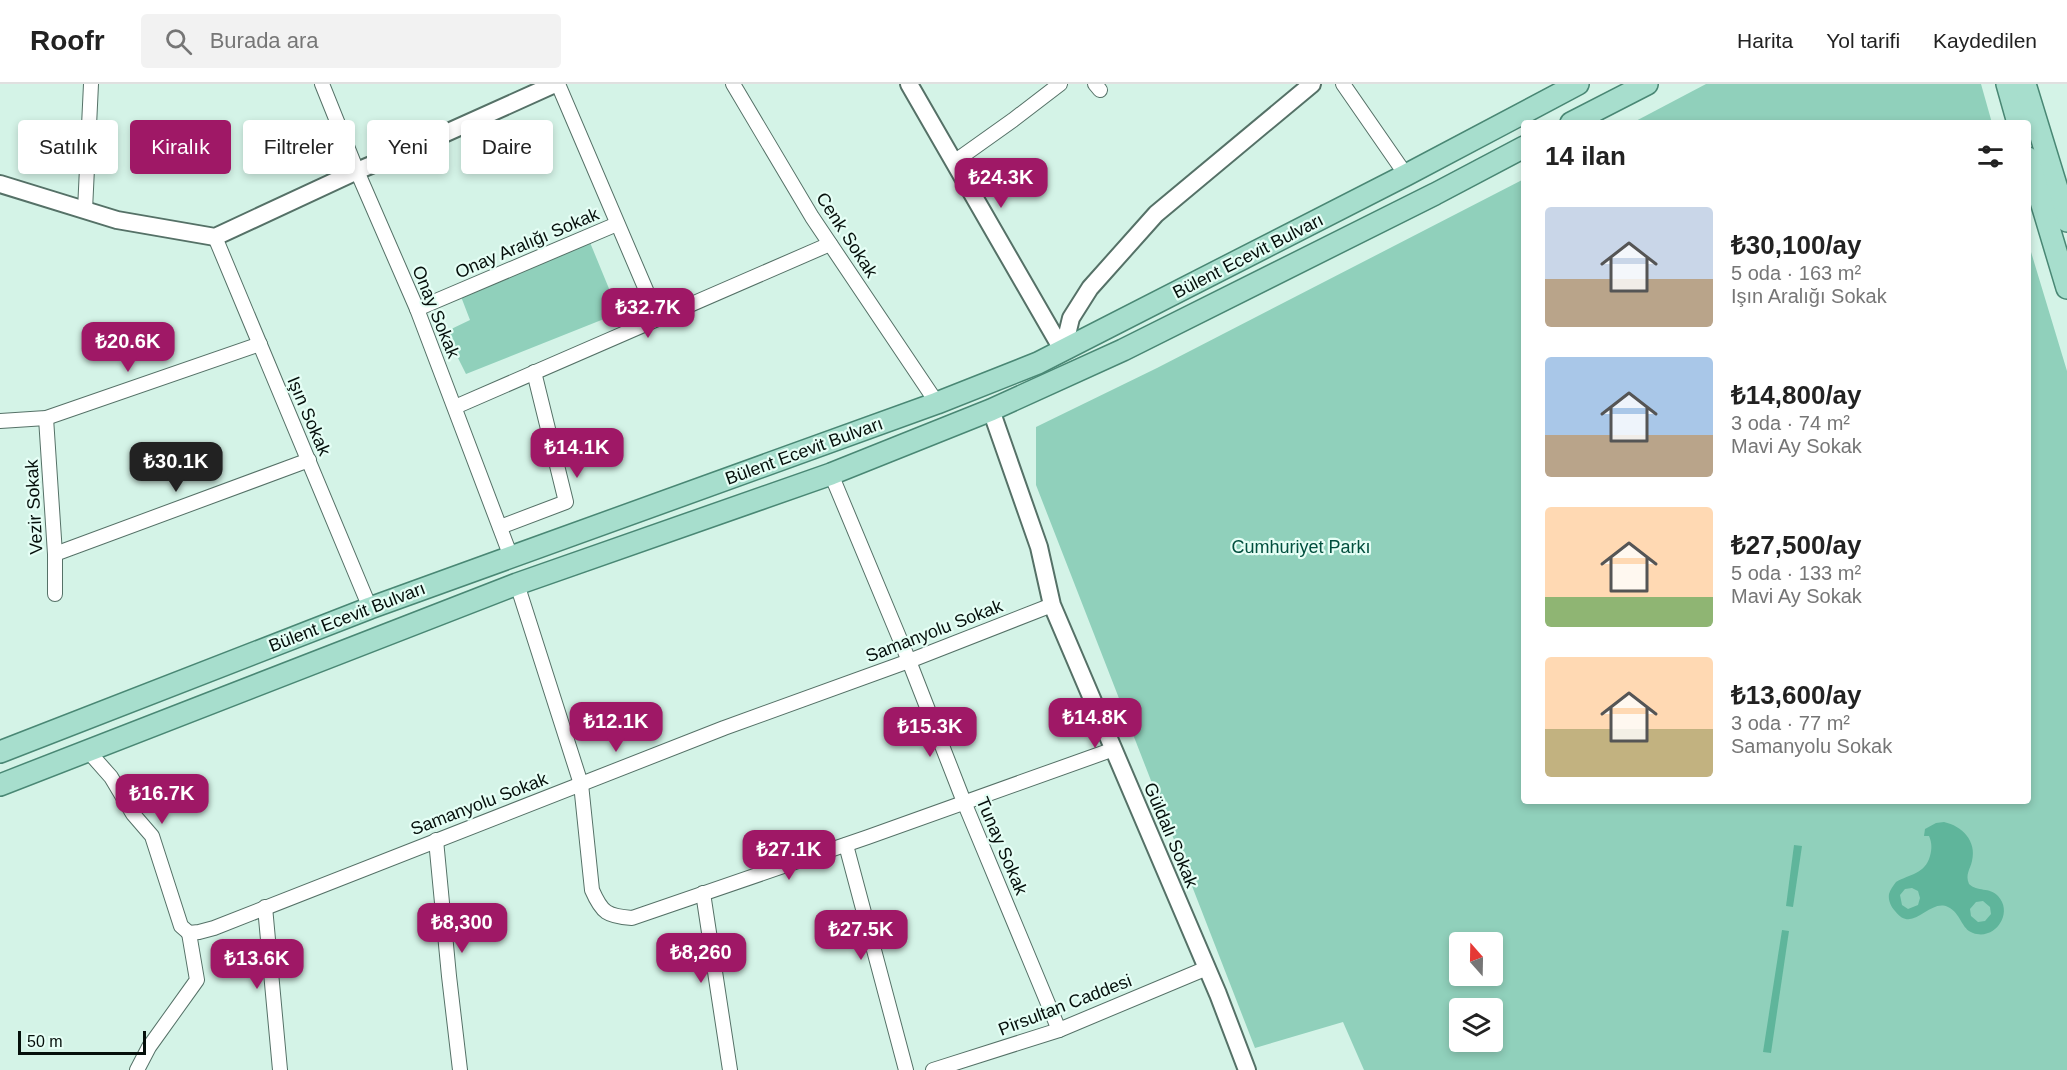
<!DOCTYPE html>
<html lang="tr">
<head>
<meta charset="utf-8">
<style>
	body { margin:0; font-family:Helvetica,sans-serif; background:#f2f2f2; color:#222; height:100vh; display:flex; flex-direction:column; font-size:22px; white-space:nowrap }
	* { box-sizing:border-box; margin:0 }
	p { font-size:20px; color:#767676 }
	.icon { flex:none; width:33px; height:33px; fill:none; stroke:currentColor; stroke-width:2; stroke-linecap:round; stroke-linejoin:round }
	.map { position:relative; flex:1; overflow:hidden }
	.side { position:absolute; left:1521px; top:36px; width:510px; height:684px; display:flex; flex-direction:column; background:#fff; border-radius:6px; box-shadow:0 3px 9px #0003 }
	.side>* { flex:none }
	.banner { position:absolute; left:18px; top:36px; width:570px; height:54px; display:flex; gap:12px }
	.needle { width:39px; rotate:340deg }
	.buttons { position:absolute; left:1449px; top:848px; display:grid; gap:12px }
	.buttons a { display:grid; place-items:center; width:54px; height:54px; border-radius:6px; background:#fff; box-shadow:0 3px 9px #0003; font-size:30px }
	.scale { position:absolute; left:18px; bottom:15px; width:128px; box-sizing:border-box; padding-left:6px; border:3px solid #050f0b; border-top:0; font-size:16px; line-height:21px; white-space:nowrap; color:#050f0b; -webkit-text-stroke:4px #e5fef5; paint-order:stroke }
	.price { position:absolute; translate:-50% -51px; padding:0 14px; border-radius:12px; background:#9f1866; color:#fff; font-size:20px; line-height:39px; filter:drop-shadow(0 2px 3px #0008) }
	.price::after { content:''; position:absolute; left:50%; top:36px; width:18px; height:14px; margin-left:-9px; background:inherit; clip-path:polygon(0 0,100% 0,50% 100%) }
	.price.active { background:#222; color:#fff }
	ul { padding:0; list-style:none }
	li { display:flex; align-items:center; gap:18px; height:150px; padding:0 24px }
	li span { display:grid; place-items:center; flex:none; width:168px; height:120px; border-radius:6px; color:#555 }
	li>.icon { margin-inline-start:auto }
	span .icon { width:72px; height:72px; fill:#fffc; stroke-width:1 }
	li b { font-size:26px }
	h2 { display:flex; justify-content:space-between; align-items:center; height:72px; padding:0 24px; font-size:26px }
	.chip { padding:0 21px; border-radius:6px; background:#fff; box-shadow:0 3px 9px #0003; font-size:21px; line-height:54px }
	.chip.active { background:#9f1866; color:#fff }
	header { display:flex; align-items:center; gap:36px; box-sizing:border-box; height:84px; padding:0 30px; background:#fff; border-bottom:2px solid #e0e0e0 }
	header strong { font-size:28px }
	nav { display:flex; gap:33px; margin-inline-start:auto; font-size:21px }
	.search { width:420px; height:54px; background:#f2f2f2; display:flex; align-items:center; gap:15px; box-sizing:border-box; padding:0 21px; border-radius:6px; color:#767676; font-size:22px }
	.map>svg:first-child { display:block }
</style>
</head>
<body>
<header>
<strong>Roofr</strong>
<div class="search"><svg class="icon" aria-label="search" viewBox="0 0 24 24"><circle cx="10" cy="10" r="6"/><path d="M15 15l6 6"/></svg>Burada ara</div>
<nav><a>Harita</a><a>Yol tarifi</a><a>Kaydedilen</a></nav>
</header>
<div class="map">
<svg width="2067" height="986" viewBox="0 0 2067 986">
	<rect width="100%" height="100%" fill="#d4f3e7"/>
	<g fill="#90d0bb" fill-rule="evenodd">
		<path d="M1706 0H1981L1992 39H1632Z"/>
		<path d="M1524 95V717H2028V158L2067 287V986H1364L1343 938 1255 964 1036 401V343L1157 284ZM1460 858H1492V891H1460ZM1460 924H1492V957H1460Z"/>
		<path d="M589 156 619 229 466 290 445 248 470 236 460 210Z"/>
	</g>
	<g fill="#5fb59b" fill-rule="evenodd">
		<path d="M1944 738C1962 742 1977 757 1972 777 1970 786 1965 790 1969 800 1977 808 1990 803 1998 812 2014 829 1995 857 1973 849 1961 845 1961 829 1948 823 1929 814 1913 851 1895 827 1891 823 1888 816 1889 810 1890 806 1893 802 1896 798 1910 790 1925 790 1930 772 1932 765 1932 759 1929 752H1924L1925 745 1936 739ZM1912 804 1918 807 1920 814 1918 821 1908 825 1902 821 1900 811 1905 805ZM1983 817 1990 823 1991 830 1985 837 1978 838 1971 832 1970 825 1976 818Z"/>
		<path d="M1794 761 1802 762 1793 823 1786 822Z"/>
		<path d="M1782 846 1789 847 1771 969 1763 968Z"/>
	</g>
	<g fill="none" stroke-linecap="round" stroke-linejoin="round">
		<g stroke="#557167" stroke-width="16">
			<g id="minor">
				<path d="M322 0 357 87 417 225 511 473"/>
				<path d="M558 0 658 234"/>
				<path d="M733 0 812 133 937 319"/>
				<path d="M1095 0 1100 6"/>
				<path d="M1343 0 1406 91"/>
				<path d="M954 78 1013 36 1060 0"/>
				<path d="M85 126 91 0"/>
				<path d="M215 153 370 524"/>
				<path d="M417 225 617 140"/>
				<path d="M455 323 830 160"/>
				<path d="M46 334 55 470V510"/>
				<path d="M0 337 46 334 260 260"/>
				<path d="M831 390 909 577 964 718 1059 946"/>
				<path d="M500 443 566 418 534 288"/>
				<path d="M55 470 309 376"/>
				<path d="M517 500 581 700 592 806C602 829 607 832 632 834L868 753 1114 665"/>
				<path d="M88 667 111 693 133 730 152 752 181 842 189 849"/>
				<path d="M436 756 449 892 460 986"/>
				<path d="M846 761 906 986"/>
				<path d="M703 809 730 986"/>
				<path d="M265 823 280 986"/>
				<path d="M189 849 199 848 214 844 724 644 909 577 1052 521"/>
				<path d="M137 986 149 963 197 896 189 849"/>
				<path d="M933 986 1059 946 1207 884"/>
			</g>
		</g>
		<g stroke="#557167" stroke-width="20">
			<g id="tertiary">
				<path d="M909 0 1063 267"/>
				<path d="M0 100 117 136 215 153 357 87 437 53 555 0"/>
				<path d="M1063 267 1071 234 1090 204 1156 130 1312 0"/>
				<path d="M991 326 1039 463 1052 521 1218 910 1247 986"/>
			</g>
		</g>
		<g stroke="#498774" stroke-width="24">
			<g id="primary">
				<path d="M2007 0 2018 39"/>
				<path d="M2025 0 2067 137"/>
				<path d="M1571 39 1647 0"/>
				<path d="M2028 74 2067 204"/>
				<path d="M0 668 370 524 937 319 1038 279 1406 91 1578 0"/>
				<path d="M0 701 517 500 831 390 991 326 1123 266 1435 110 1524 63"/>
			</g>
		</g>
		<use href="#minor" stroke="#fff" stroke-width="14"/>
		<use href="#tertiary" stroke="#fff" stroke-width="16"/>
		<use href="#primary" stroke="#a7decd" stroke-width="21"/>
	</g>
	<g text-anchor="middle" stroke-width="4.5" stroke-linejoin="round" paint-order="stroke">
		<g font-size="18" fill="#050f0b" stroke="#e5fef5">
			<text transform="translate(847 151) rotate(57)" y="6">Cenk Sokak</text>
			<text transform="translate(527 159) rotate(-23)" y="6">Onay Aralığı Sokak</text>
			<text transform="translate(1248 172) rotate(-27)" y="6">Bülent Ecevit Bulvarı</text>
			<text transform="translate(436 228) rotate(68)" y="6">Onay Sokak</text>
			<text transform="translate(309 332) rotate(67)" y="6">Işın Sokak</text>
			<text transform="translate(804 367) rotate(-20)" y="6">Bülent Ecevit Bulvarı</text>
			<text transform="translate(34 423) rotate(-93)" y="6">Vezir Sokak</text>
			<text transform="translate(347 533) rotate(-21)" y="6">Bülent Ecevit Bulvarı</text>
			<text transform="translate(934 547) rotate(-21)" y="6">Samanyolu Sokak</text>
			<text transform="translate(479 720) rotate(-21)" y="6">Samanyolu Sokak</text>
			<text transform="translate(1171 751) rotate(67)" y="6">Güldalı Sokak</text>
			<text transform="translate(1002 762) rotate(67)" y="6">Tunay Sokak</text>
			<text transform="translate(1065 921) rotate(-21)" y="6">Pirsultan Caddesi</text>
		</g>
		<g font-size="18" fill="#004e3d" stroke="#e5fef5">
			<text x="1301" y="469">Cumhuriyet Parkı</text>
		</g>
	</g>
</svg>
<div class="buttons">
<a><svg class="needle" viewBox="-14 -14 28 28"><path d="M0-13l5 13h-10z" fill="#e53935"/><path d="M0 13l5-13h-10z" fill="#767676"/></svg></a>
<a><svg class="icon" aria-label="layers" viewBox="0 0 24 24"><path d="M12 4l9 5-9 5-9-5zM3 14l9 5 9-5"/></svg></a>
</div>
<div class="scale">50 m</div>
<b class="price" style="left:1001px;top:125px">₺24.3K</b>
<b class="price" style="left:648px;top:255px">₺32.7K</b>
<b class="price" style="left:128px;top:289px">₺20.6K</b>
<b class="price" style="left:577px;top:395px">₺14.1K</b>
<b class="price active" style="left:176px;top:409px">₺30.1K</b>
<b class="price" style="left:1095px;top:665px">₺14.8K</b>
<b class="price" style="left:616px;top:669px">₺12.1K</b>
<b class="price" style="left:930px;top:674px">₺15.3K</b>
<b class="price" style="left:162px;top:741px">₺16.7K</b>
<b class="price" style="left:789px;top:797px">₺27.1K</b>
<b class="price" style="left:462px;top:870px">₺8,300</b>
<b class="price" style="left:861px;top:877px">₺27.5K</b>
<b class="price" style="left:701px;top:900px">₺8,260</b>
<b class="price" style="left:257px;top:906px">₺13.6K</b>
<div class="banner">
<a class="chip">Satılık</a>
<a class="chip active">Kiralık</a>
<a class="chip">Filtreler</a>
<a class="chip">Yeni</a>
<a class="chip">Daire</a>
</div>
<section class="side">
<h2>14 ilan<svg class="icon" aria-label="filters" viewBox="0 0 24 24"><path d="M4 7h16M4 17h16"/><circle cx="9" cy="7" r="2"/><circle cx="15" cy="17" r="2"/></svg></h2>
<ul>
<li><span style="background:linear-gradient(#c9d6e8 60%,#b9a48a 0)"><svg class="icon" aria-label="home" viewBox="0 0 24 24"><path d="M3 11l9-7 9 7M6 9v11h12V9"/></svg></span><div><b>₺30,100/ay</b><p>5 oda · 163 m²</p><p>Işın Aralığı Sokak</p></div></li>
<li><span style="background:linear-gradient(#a9c7e8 65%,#b9a48a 0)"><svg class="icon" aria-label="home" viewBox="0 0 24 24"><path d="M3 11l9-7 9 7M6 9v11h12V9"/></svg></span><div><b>₺14,800/ay</b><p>3 oda · 74 m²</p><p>Mavi Ay Sokak</p></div></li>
<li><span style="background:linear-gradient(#ffd9b3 75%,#8fb573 0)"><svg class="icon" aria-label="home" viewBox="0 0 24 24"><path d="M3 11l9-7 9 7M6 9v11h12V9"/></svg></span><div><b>₺27,500/ay</b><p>5 oda · 133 m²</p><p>Mavi Ay Sokak</p></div></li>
<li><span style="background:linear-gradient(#ffd9b3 60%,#c2b280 0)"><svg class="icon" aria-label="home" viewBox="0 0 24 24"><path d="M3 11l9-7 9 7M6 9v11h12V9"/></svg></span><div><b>₺13,600/ay</b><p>3 oda · 77 m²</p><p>Samanyolu Sokak</p></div></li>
</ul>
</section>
</div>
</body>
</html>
